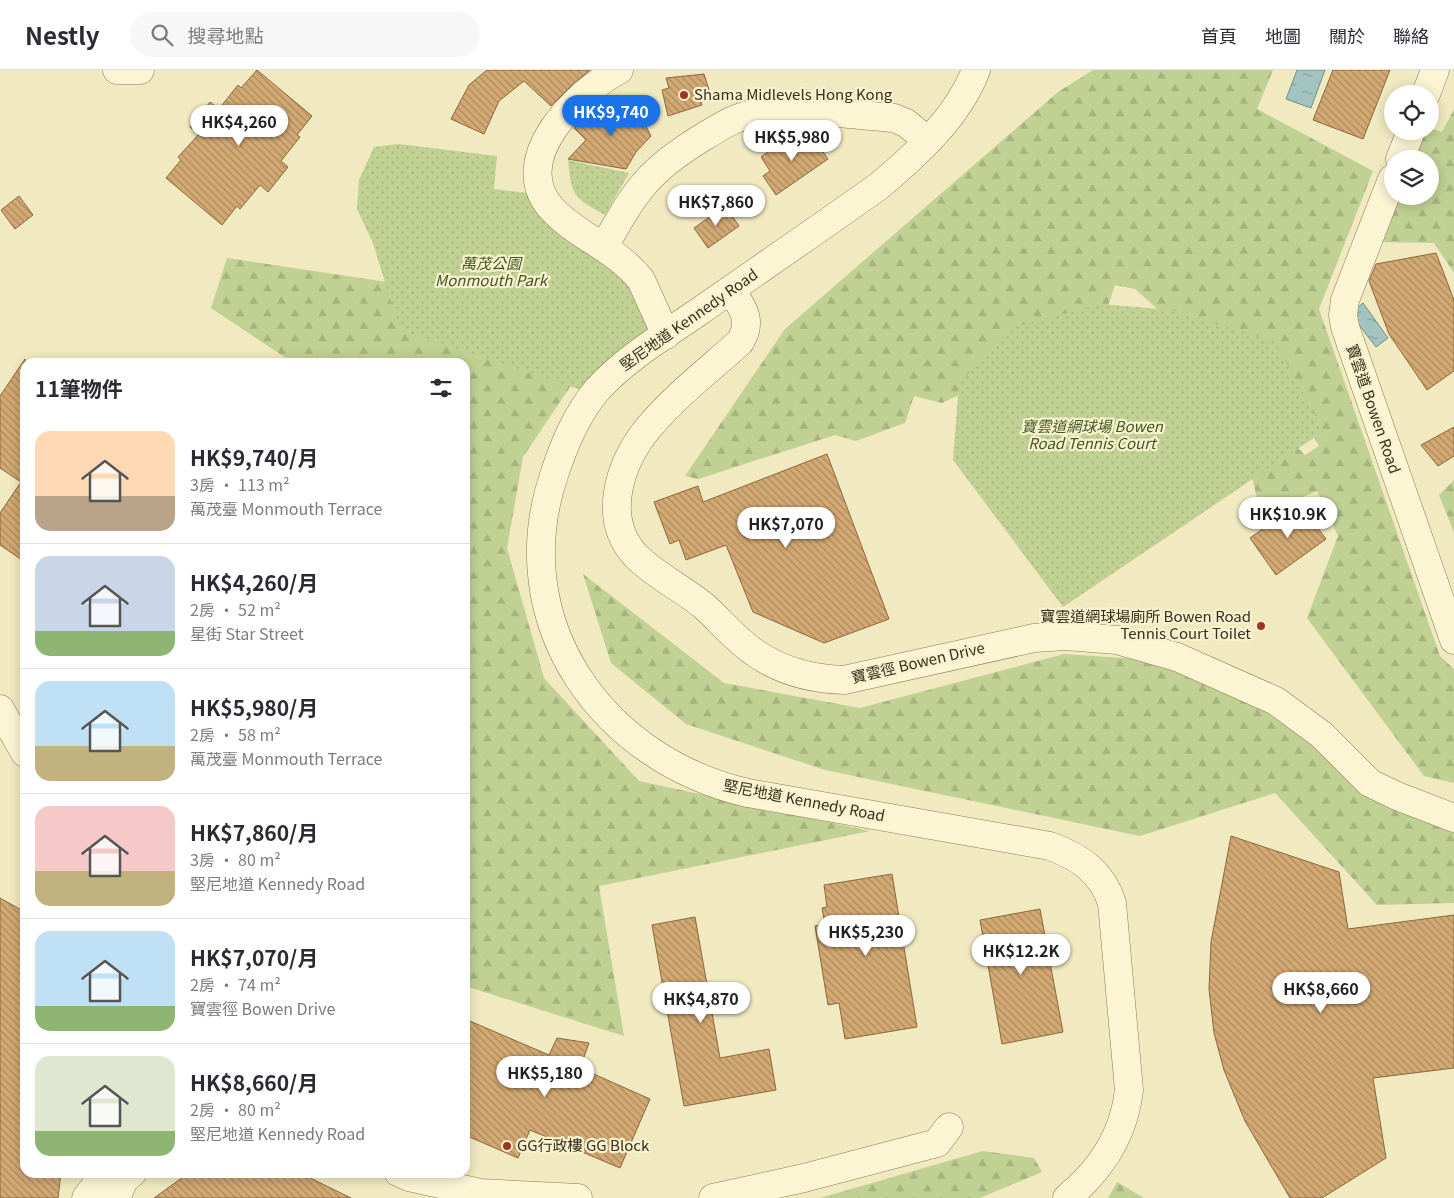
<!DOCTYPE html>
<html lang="zh-TW">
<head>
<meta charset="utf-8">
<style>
	body { margin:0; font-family:Georgia,"Noto Sans TC",serif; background:#f7f7f7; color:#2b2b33; height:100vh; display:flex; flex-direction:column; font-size:19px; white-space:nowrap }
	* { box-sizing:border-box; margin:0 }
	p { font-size:16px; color:#7c7c81 }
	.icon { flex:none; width:28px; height:28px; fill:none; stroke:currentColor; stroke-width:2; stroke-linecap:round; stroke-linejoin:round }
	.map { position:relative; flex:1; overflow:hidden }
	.sheet { position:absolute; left:20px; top:288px; width:450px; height:820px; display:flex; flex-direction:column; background:#fff; border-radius:15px; box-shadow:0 2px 12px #0003 }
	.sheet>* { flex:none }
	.buttons { position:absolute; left:1384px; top:15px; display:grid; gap:10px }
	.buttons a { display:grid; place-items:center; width:55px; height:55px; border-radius:50%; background:#fff; box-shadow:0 2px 12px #0003; font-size:25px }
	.price { position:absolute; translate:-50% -42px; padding:0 11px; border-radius:18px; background:#fff; color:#222; font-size:16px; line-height:32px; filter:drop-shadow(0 1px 2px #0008) }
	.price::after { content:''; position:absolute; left:50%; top:30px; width:15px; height:11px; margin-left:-8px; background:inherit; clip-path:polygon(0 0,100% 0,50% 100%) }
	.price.current { background:#1a73e8; color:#fff }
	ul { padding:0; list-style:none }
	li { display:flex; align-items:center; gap:15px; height:125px; padding:0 15px }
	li+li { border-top:1px solid #e1e1e2 }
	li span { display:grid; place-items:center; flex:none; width:140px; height:100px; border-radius:15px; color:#555 }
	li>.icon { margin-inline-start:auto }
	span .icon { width:60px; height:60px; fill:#fffc; stroke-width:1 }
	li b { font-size:21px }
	h2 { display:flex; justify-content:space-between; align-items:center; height:60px; padding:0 15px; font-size:21px }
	header { display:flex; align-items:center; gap:30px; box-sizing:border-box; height:70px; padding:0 25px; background:#fff; border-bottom:1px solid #e1e1e2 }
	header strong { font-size:24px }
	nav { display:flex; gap:28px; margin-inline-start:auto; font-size:18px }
	.search { width:350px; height:45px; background:#f7f7f7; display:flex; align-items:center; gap:12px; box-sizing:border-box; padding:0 18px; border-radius:28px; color:#7c7c81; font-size:19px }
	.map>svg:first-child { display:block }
</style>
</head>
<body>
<header>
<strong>Nestly</strong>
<div class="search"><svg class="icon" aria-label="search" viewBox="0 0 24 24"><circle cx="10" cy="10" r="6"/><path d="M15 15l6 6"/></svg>搜尋地點</div>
<nav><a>首頁</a><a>地圖</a><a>關於</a><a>聯絡</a></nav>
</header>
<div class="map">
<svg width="1454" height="1128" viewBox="0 0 1454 1128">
	<defs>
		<pattern id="forest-firs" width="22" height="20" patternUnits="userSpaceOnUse" patternTransform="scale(1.25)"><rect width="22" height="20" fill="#c1d093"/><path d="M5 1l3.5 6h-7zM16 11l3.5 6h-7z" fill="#a7b37e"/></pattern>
		<pattern id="park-dots" width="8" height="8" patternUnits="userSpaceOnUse" patternTransform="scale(1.25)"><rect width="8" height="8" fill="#c1d093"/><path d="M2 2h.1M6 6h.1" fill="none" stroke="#a7b37e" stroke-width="1.8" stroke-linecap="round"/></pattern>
		<pattern id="water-ripples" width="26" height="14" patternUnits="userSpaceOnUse" patternTransform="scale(1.25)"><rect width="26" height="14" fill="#a3c3be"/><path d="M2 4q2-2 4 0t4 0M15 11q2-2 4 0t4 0" fill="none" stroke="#869f9a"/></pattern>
		<pattern id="building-back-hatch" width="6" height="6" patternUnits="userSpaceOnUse" patternTransform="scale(1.25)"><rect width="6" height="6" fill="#d2a873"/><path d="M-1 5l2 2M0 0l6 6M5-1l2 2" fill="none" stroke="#ab895e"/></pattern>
	</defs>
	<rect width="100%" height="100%" fill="#f1e9c0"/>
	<g fill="url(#forest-firs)">
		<path d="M1093 0H1273L1257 39 1373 101 1319 239 1440 586 1454 599V713L1424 706 1307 548 1338 466 1317 421 1261 445 1248 391 1278 358 1305 385 1319 376 1302 347 1267 337 1135 219 1115 215 1106 242 1020 296 942 333 914 326 905 353 856 371 835 365 698 409 685 406 785 259 1058 22Z"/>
		<path d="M1454 39V203L1434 173 1377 172 1396 126H1430V89H1410L1421 61H1430V58L1442 62Z"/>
		<path d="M227 188 387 212 574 311 523 387 507 478 544 608 639 711 870 761 599 816 624 966 465 916V292H292L211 238Z"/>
		<path d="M1454 410V462L1439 425Z"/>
		<path d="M583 504 724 613 860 638 1064 584 1152 590 1290 646 1454 756V833L1377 835 1275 723 1140 766 825 700 686 654 611 593Z"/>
		<path d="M983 1081 1034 1088 1042 1102 980 1128H820Z"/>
		<path d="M1117 1112 1144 1128H1108Z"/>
	</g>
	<g fill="url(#park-dots)">
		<path d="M399 74 497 86 494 119 536 124 620 197 654 263 585 321 400 261 373 173 357 139 359 110 374 77Z"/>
		<path d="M568 90 629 103 605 145C573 127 572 127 568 90Z"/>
		<path d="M1100 234 1172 240 1275 272 1324 361 1063 537 953 390 959 314 1011 258Z"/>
	</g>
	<g fill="url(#water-ripples)" stroke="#6a928d">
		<path d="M1297 0H1325L1311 38 1286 29Z"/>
		<path d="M1363 233 1388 268 1376 277 1350 243Z"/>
	</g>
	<g fill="url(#building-back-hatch)" stroke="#8d673b">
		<path d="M257 0 312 46 297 65 300 67 281 91 288 97 268 122 260 115 240 139 237 136 222 155 166 108 181 90 178 87 199 64 190 57 210 32 219 39 238 15 241 18Z"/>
		<path d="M487 0H590L574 13 551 36 524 11 499 31 484 64 451 49 469 15Z"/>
		<path d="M1333 0H1390L1363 69 1313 50Z"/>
		<path d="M704 4 710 23 699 27 702 35 668 46 662 20 669 18 666 8Z"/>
		<path d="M626 32 642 49 651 66 636 82 626 99 568 89 586 70 574 58 584 46Z"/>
		<path d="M797 61 806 75 814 69 828 89 776 125 763 106 770 101 761 87Z"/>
		<path d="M19 126 33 145 15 159 1 140Z"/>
		<path d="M725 136 739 156 708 178 694 158Z"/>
		<path d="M1436 183 1454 230V301L1427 320 1389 264 1369 211 1376 194Z"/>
		<path d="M25 289V492L0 475V443L21 412 0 398V326Z"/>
		<path d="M1454 357V386L1438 396 1421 375Z"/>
		<path d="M827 384 889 549 824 573 753 542 726 475 686 490 679 470 670 474 654 432 698 416 703 432Z"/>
		<path d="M1299 433 1326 469 1276 505 1250 468Z"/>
		<path d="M1231 766 1339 802 1348 859 1454 845V998L1373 1008 1386 1088 1322 1128H1290L1245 1051 1224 1000 1214 963 1209 919 1211 872Z"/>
		<path d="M892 804 917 957 845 969 839 933 828 935 815 856 825 854 822 838 827 837 824 815Z"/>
		<path d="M0 828 25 842V1102H61L58 1128H0Z"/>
		<path d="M1040 839 1063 962 1002 974 980 850Z"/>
		<path d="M695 847 720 988 769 979 776 1020 684 1036 652 855Z"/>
		<path d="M465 949 549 985 557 968 589 973 580 998 650 1029 620 1098 530 1060 518 1088 465 1065Z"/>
		<path d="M190 1102H298L351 1128H154Z"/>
	</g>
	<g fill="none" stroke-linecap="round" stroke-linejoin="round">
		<g stroke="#8c7a57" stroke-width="29">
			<g id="minor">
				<path d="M117 0H140"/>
				<path d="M619 0C577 22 507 90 552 139 578 167 617 179 641 210L666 265"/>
				<path d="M976 0C958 47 917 84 879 116 820 158 760 199 700 241 665 265 626 288 597 320 576 345 564 375 554 405 504 553 603 690 748 723L1050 776C1080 787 1102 802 1112 833L1129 1020C1124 1065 1102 1099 1067 1128"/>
				<path d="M1426 24 1435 0"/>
				<path d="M1400 89 1411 61"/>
				<path d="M1392 109 1345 230 1343 245 1345 257 1454 570"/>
				<path d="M604 177C635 121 648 100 705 66 720 57 735 47 753 44 791 36 853 45 894 48L906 53 928 71"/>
				<path d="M731 220C743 238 753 251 740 272 710 299 675 326 649 357 620 392 601 447 635 485 655 506 683 518 705 537 719 550 731 564 746 576 774 599 809 609 844 610L1034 568 1066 566 1117 570 1177 587 1276 631 1322 665 1370 713 1397 726 1454 748"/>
				<path d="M0 639 25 683"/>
				<path d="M398 1102 409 1107 480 1123 578 1128"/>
				<path d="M86 1128 106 1102"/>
				<path d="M116 1128 124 1110 133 1102"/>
				<path d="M713 1128 804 1108 937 1073 949 1057"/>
			</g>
		</g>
		<use href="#minor" stroke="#fbf5d4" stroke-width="28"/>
	</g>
	<g fill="#9f3322" stroke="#f8f2d0" stroke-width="2">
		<circle cx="684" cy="25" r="5"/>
		<circle cx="1261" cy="556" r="5"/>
		<circle cx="507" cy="1076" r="5"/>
	</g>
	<g text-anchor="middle" stroke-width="4.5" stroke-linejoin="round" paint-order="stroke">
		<g font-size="15" fill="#3a2f1c" stroke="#f8f2d0" text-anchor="start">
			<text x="694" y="30">Shama Midlevels Hong Kong</text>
			<text x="1251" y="552" text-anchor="end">寶雲道網球場廁所 Bowen Road<tspan x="1251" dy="17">Tennis Court Toilet</tspan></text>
			<text x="517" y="1081">GG行政樓 GG Block</text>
		</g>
		<g font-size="15" font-style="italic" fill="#435821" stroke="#f8f2d0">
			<text x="491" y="199">萬茂公園<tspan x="491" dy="17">Monmouth Park</tspan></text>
			<text x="1092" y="362">寶雲道網球場 Bowen<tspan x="1092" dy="17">Road Tennis Court</tspan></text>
		</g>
		<g font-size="15" fill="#3a2f1c" stroke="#f8f2d0">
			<text transform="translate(689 250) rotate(-35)" y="5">堅尼地道 Kennedy Road</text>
			<text transform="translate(1373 339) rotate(71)" y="5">寶雲道 Bowen Road</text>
			<text transform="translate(918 593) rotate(-13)" y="5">寶雲徑 Bowen Drive</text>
			<text transform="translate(804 731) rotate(11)" y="5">堅尼地道 Kennedy Road</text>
		</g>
	</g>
</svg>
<div class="buttons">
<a><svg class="icon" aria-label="locate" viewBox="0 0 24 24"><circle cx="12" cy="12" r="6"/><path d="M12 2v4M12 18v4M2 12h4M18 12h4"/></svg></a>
<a><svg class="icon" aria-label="layers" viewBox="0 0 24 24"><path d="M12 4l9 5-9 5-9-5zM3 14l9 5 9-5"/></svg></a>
</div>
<b class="price current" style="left:611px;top:67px">HK$9,740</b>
<b class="price" style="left:239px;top:77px">HK$4,260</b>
<b class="price" style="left:792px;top:92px">HK$5,980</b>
<b class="price" style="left:716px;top:157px">HK$7,860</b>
<b class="price" style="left:1288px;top:469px">HK$10.9K</b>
<b class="price" style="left:786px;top:479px">HK$7,070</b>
<b class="price" style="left:866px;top:887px">HK$5,230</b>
<b class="price" style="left:1021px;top:906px">HK$12.2K</b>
<b class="price" style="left:1321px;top:944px">HK$8,660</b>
<b class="price" style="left:701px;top:954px">HK$4,870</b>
<b class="price" style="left:545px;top:1028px">HK$5,180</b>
<section class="sheet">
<h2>11筆物件<svg class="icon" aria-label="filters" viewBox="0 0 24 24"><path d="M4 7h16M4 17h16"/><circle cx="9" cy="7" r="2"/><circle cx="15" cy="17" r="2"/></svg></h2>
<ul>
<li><span style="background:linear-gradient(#ffd9b3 65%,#b9a48a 0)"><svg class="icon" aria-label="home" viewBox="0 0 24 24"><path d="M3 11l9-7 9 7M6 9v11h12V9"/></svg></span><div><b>HK$9,740/月</b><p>3房 · 113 m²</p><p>萬茂臺 Monmouth Terrace</p></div></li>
<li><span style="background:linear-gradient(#c9d6e8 75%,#8fb573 0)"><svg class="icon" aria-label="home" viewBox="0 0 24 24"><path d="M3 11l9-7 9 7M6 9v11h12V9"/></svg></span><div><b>HK$4,260/月</b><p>2房 · 52 m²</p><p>星街 Star Street</p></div></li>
<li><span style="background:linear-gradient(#bfe0f5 65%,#c2b280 0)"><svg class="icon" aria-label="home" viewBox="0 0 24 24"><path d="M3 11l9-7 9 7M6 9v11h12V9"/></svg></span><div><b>HK$5,980/月</b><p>2房 · 58 m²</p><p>萬茂臺 Monmouth Terrace</p></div></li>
<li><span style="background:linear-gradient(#f6c9c9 65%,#c2b280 0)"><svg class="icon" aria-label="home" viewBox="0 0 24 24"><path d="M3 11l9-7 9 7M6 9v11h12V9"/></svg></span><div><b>HK$7,860/月</b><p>3房 · 80 m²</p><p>堅尼地道 Kennedy Road</p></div></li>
<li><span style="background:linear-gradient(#bfe0f5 75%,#8fb573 0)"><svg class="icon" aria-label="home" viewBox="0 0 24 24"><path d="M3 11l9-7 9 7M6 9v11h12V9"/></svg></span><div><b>HK$7,070/月</b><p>2房 · 74 m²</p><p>寶雲徑 Bowen Drive</p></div></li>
<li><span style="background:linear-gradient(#dfe7d0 75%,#8fb573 0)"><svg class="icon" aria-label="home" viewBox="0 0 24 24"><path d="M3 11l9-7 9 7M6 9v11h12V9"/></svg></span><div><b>HK$8,660/月</b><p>2房 · 80 m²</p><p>堅尼地道 Kennedy Road</p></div></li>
</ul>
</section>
</div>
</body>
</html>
